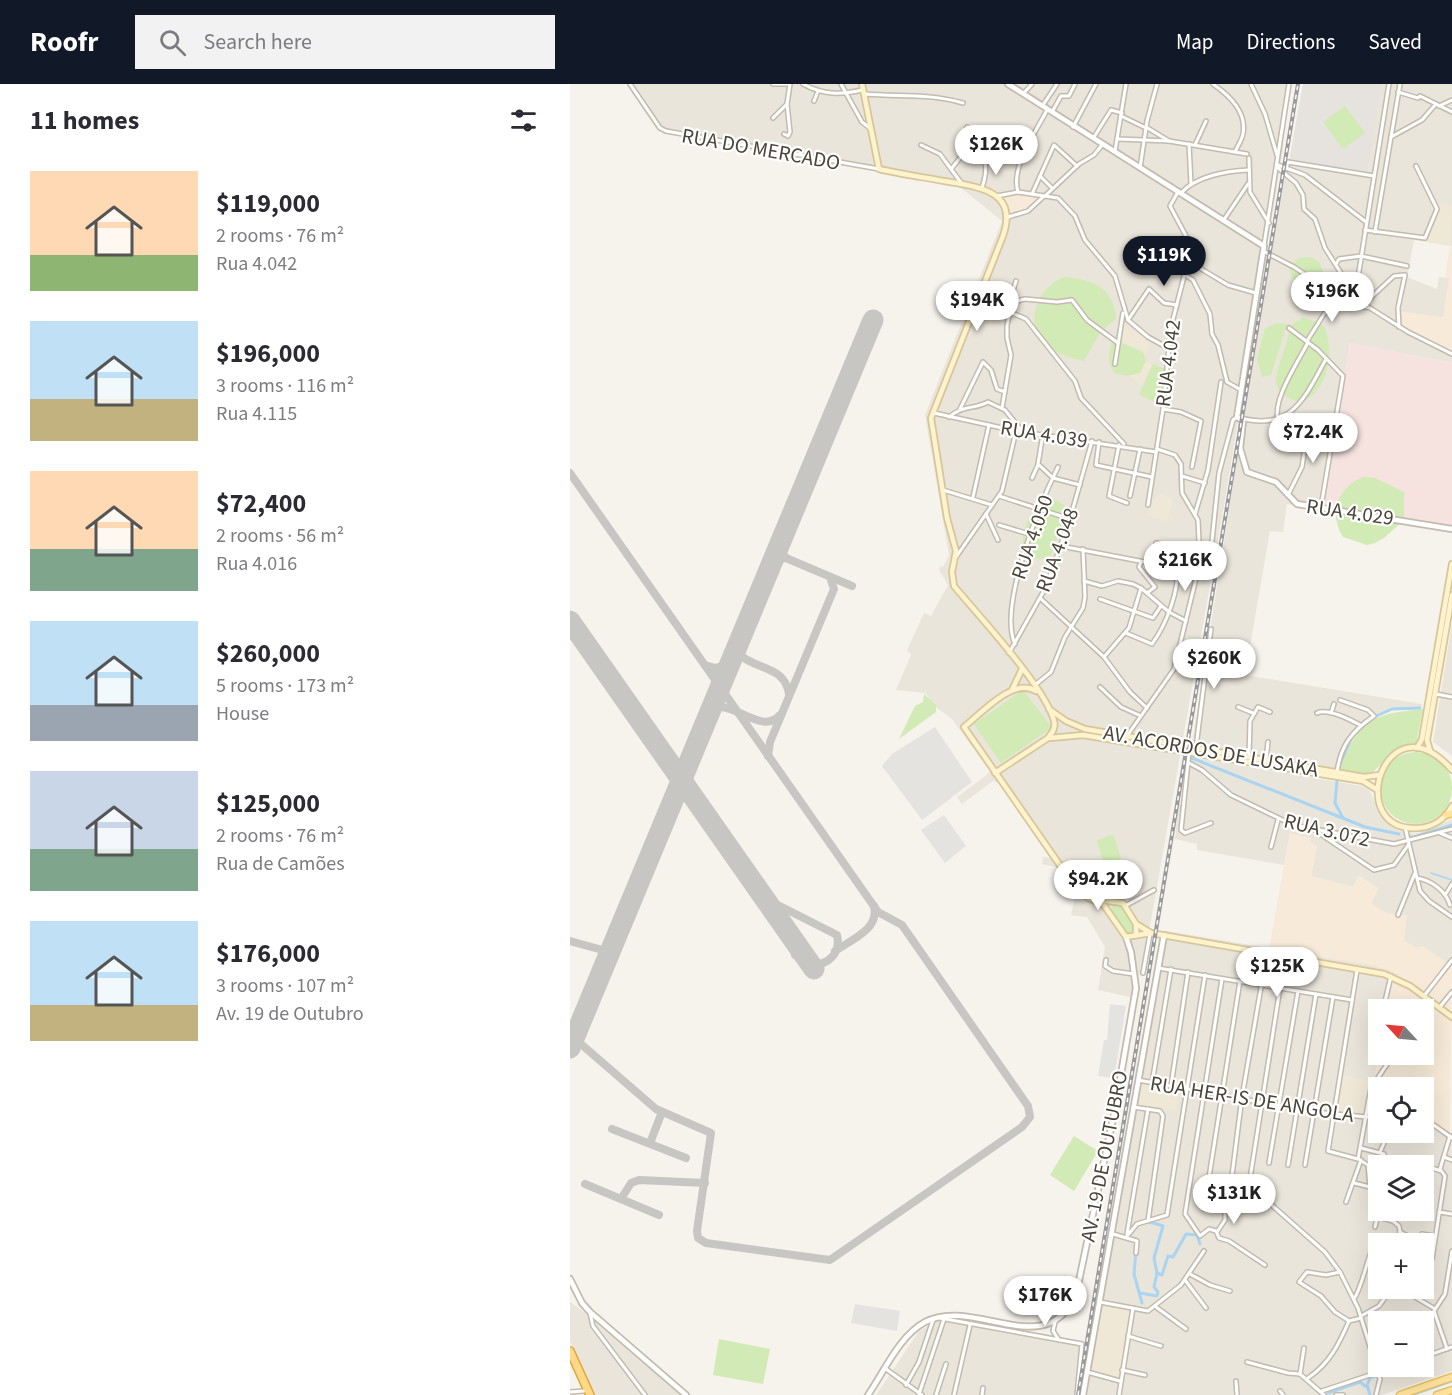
<!DOCTYPE html>
<html lang="en">
<head>
<meta charset="utf-8">
<style>
	body { margin:0; font-family:"Source Sans 3",sans-serif; background:#f2f2f3; color:#2b2b33; height:100vh; display:flex; flex-direction:column; font-size:22px; white-space:nowrap }
	* { box-sizing:border-box; margin:0 }
	p { font-size:20px; color:#7c7c81 }
	.icon { flex:none; width:33px; height:33px; fill:none; stroke:currentColor; stroke-width:2; stroke-linecap:round; stroke-linejoin:round }
	.map { position:relative; flex:1; overflow:hidden }
	.details { display:flex; flex-direction:column; background:#fff; width:570px }
	.details>* { flex:none }
	.needle { width:39px; rotate:296deg }
	.buttons { position:absolute; left:798px; top:915px; display:grid; gap:12px }
	.buttons a { display:grid; place-items:center; width:66px; height:66px; border-radius:0px; background:#fff; box-shadow:0 6px 24px #0002; font-size:30px }
	.price { position:absolute; translate:-50% -51px; padding:0 14px; border-radius:21px; background:#fff; color:#222; font-size:20px; line-height:39px; filter:drop-shadow(0 2px 3px #0008) }
	.price::after { content:''; position:absolute; left:50%; top:36px; width:18px; height:14px; margin-left:-9px; background:inherit; clip-path:polygon(0 0,100% 0,50% 100%) }
	.price.on { background:#111827; color:#fff }
	ul { padding:0; list-style:none }
	li { display:flex; align-items:center; gap:18px; height:150px; padding:0 30px }
	li span { display:grid; place-items:center; flex:none; width:168px; height:120px; border-radius:0px; color:#555 }
	li>.icon { margin-inline-start:auto }
	span .icon { width:72px; height:72px; fill:#fffc; stroke-width:1 }
	li b { font-size:26px }
	h2 { display:flex; justify-content:space-between; align-items:center; height:72px; padding:0 30px; font-size:26px }
	header { display:flex; align-items:center; gap:36px; box-sizing:border-box; height:84px; padding:0 30px; background:#111827; color:#fff }
	header strong { font-size:28px }
	nav { display:flex; gap:33px; margin-inline-start:auto; font-size:21px }
	.search { width:420px; height:54px; background:#f2f2f3; display:flex; align-items:center; gap:15px; box-sizing:border-box; padding:0 21px; border-radius:0px; color:#7c7c81; font-size:22px }
	main { display:flex; flex:1; min-height:0 }
	.map>svg:first-child { display:block }
</style>
</head>
<body>
<header>
<strong>Roofr</strong>
<div class="search"><svg class="icon" aria-label="search" viewBox="0 0 24 24"><circle cx="10" cy="10" r="6"/><path d="M15 15l6 6"/></svg>Search here</div>
<nav><a>Map</a><a>Directions</a><a>Saved</a></nav>
</header>
<main>
<section class="details">
<h2>11 homes<svg class="icon" aria-label="filters" viewBox="0 0 24 24"><path d="M4 7h16M4 17h16"/><circle cx="9" cy="7" r="2"/><circle cx="15" cy="17" r="2"/></svg></h2>
<ul>
<li><span style="background:linear-gradient(#ffd9b3 70%,#8fb573 0)"><svg class="icon" aria-label="home" viewBox="0 0 24 24"><path d="M3 11l9-7 9 7M6 9v11h12V9"/></svg></span><div><b>$119,000</b><p>2 rooms · 76 m²</p><p>Rua 4.042</p></div></li>
<li><span style="background:linear-gradient(#bfe0f5 65%,#c2b280 0)"><svg class="icon" aria-label="home" viewBox="0 0 24 24"><path d="M3 11l9-7 9 7M6 9v11h12V9"/></svg></span><div><b>$196,000</b><p>3 rooms · 116 m²</p><p>Rua 4.115</p></div></li>
<li><span style="background:linear-gradient(#ffd9b3 65%,#7fa58c 0)"><svg class="icon" aria-label="home" viewBox="0 0 24 24"><path d="M3 11l9-7 9 7M6 9v11h12V9"/></svg></span><div><b>$72,400</b><p>2 rooms · 56 m²</p><p>Rua 4.016</p></div></li>
<li><span style="background:linear-gradient(#bfe0f5 70%,#9aa5b1 0)"><svg class="icon" aria-label="home" viewBox="0 0 24 24"><path d="M3 11l9-7 9 7M6 9v11h12V9"/></svg></span><div><b>$260,000</b><p>5 rooms · 173 m²</p><p>House</p></div></li>
<li><span style="background:linear-gradient(#c9d6e8 65%,#7fa58c 0)"><svg class="icon" aria-label="home" viewBox="0 0 24 24"><path d="M3 11l9-7 9 7M6 9v11h12V9"/></svg></span><div><b>$125,000</b><p>2 rooms · 76 m²</p><p>Rua de Camões</p></div></li>
<li><span style="background:linear-gradient(#bfe0f5 70%,#c2b280 0)"><svg class="icon" aria-label="home" viewBox="0 0 24 24"><path d="M3 11l9-7 9 7M6 9v11h12V9"/></svg></span><div><b>$176,000</b><p>3 rooms · 107 m²</p><p>Av. 19 de Outubro</p></div></li>
</ul>
</section>
<div class="map">
<svg width="882" height="1311" viewBox="0 0 882 1311">
	<rect width="100%" height="100%" fill="#f6f3ec"/>
	<g fill="#eae5da" fill-rule="evenodd">
		<path d="M56 0H721L713 45V66L656 410 573 882 560 913 528 906 535 863 517 833 501 831 505 813H501V804L486 783 472 780 473 773 480 774 432 701 423 697 392 720 387 713 418 690 419 686 382 635 367 624 355 609 326 606 341 571 337 566 354 529 361 532 378 501 369 486 370 482 373 483 379 471 355 331 432 137 390 103 87 46Z"/>
		<path d="M812 0H882V162L844 156 837 193 867 205 869 193 880 194 882 279 780 259 754 426 717 420 713 448 700 447 675 591 852 620 850 625 825 624 809 629 790 640 775 663 767 685 622 659 706 131 720 72 725 77 796 88Z"/>
		<path d="M882 538V672L863 658Z"/>
		<path d="M620 672 791 702 799 706 815 738 845 750 882 735V871L877 879 852 862 846 864 834 857 816 829 801 820 808 804 789 792 783 803 741 792 747 762 720 749 714 781 627 766V760L605 755 608 721 612 720Z"/>
		<path d="M596 847 803 881 830 890 822 897 817 925 808 926 809 971 804 995 815 1003 808 1004V1048H854V1031L880 1050 882 1047V1287L812 1311H517ZM808 1082H854V1126H808ZM808 1160H854V1204H808ZM808 1238H854V1282H808Z"/>
		<path d="M0 1218 12 1227 110 1311H25L0 1257Z"/>
		<path d="M369 1236 512 1258 506 1311H306L349 1247Z"/>
	</g>
	<g fill="#f7ead8">
		<path d="M448 108 470 112 456 127 440 130 430 113Z"/>
		<path d="M880 161 882 162V270L829 243 828 227 873 233 879 194 875 193Z"/>
		<path d="M720 749 741 754V760L747 762 741 792 783 803 788 792 808 804 801 820 816 829 837 831 834 857 846 864 852 862 877 878 882 871 880 1050 854 1031V1004L815 1003 804 996 809 971 854 970V926L817 925 822 897 830 890 803 881 699 865Z"/>
	</g>
	<path fill="#e6e2dd" d="M733 0H812L797 89 724 77 720 72Z"/>
	<g fill="#efe8d6">
		<path d="M870 120 882 122 880 161 856 157Z"/>
		<path d="M552 241 582 257 572 275 582 281 572 301 546 283Z"/>
		<path d="M589 409 603 416 597 437 578 432 580 417 584 419Z"/>
		<path d="M773 992 801 997 793 1032 767 1027Z"/>
		<path d="M572 998 609 1005 605 1028 568 1022Z"/>
		<path d="M533 1220 561 1224 548 1294 521 1288Z"/>
	</g>
	<path fill="#f6e3e0" d="M780 259 882 279V445L754 420Z"/>
	<g fill="#d2eab5">
		<path d="M775 22 795 49 773 65 753 38Z"/>
		<path d="M741 173 750 179 753 188 748 200 734 202 723 195 718 182 729 174Z"/>
		<path d="M496 193C524 196 544 204 546 235L531 247 514 277C497 274 475 265 467 248 457 228 475 197 496 193Z"/>
		<path d="M734 233 754 242C765 269 759 305 731 319 701 309 703 298 712 272 716 261 718 250 722 240Z"/>
		<path d="M708 239 717 240 701 291 692 293 687 275 695 244Z"/>
		<path d="M548 257 573 268 576 277 570 289 557 292 544 289C538 278 538 272 541 261Z"/>
		<path d="M583 280 601 288 587 319 569 311Z"/>
		<path d="M793 393 805 394 834 408V436L814 454 805 459 797 461 773 453C758 429 767 404 793 393Z"/>
		<path d="M478 411 494 421 493 438 481 471 470 475 456 474C447 452 459 425 478 411Z"/>
		<path d="M453 606 481 642 480 645 431 679 404 640Z"/>
		<path d="M354 610 366 621V628L329 655 345 622 353 618Z"/>
		<path d="M853 625 846 660 824 667 799 692 769 686C789 636 801 630 853 625Z"/>
		<circle cx="846" cy="704" r="36"/>
		<path d="M540 751 544 752 551 775 534 781 527 757Z"/>
		<path d="M545 819 551 820C558 830 567 840 563 851H556L542 829V822Z"/>
		<path d="M504 1052 528 1067 504 1107 480 1091Z"/>
		<path d="M149 1255 200 1265 193 1300 143 1291Z"/>
	</g>
	<g fill="#e5e3e0">
		<path d="M365 643 402 698 352 736 312 682 322 670Z"/>
		<path d="M374 731 396 762 375 779 351 746Z"/>
		<path d="M540 920 556 922 544 994 528 992 534 956H537Z"/>
		<path d="M285 1220 330 1227 327 1247 281 1239Z"/>
	</g>
	<g fill="none" stroke-linecap="round" stroke-linejoin="round">
		<g stroke="#a9d4f2" stroke-width="1.5">
			<path d="M839 752 845 753 882 741"/>
			<path d="M861 789 882 796"/>
		</g>
		<g stroke="#a9d4f2" stroke-width="3">
			<path d="M804 633 822 625 850 624"/>
			<path d="M619 673 795 743 829 750"/>
			<path d="M769 682 782 653"/>
			<path d="M767 697 765 719 773 734"/>
			<path d="M844 753 882 741"/>
			<path d="M566 1167 564 1190 572 1219"/>
			<path d="M587 1189 592 1191 598 1172 603 1173 616 1150 627 1151 630 1160"/>
			<path d="M570 1209 587 1212 588 1208 584 1203 587 1189 584 1174 593 1142 577 1137"/>
			<path d="M758 1309 790 1298 795 1302"/>
			<path d="M800 1311 797 1301 800 1294 831 1282"/>
			<path d="M841 1311 882 1297"/>
		</g>
		<g stroke="#c8c6c3" stroke-width="8">
			<path d="M0 389 308 828 332 841 458 1022 460 1033 452 1043 260 1176 136 1159 128 1154 127 1147 141 1049 86 1025 4 954"/>
			<path d="M216 474 282 502"/>
			<path d="M201 482 208 475 216 474 211 468V459"/>
			<path d="M171 553 168 564 171 572C189 586 215 583 219 610"/>
			<path d="M135 581 145 584 166 578"/>
			<path d="M145 617V599"/>
			<path d="M139 632 145 625 152 623C171 625 194 649 210 631"/>
			<path d="M198 672 200 658 264 505 260 493"/>
			<path d="M194 814 267 851C271 869 259 881 241 881L225 871 222 854"/>
			<path d="M0 857 40 868"/>
			<path d="M265 867C281 856 310 845 304 822"/>
			<path d="M42 1045 116 1074"/>
			<path d="M80 1059 92 1028"/>
			<path d="M15 1100 89 1131"/>
			<path d="M51 1115 61 1099 69 1096 135 1099"/>
		</g>
		<g stroke="#c8c6c3" stroke-width="21">
			<path d="M0 537 244 885"/>
			<path d="M0 964 303 236"/>
		</g>
		<g stroke="#c2bbae" stroke-width="6">
			<g id="minor">
				<path d="M60 0 90 44 96 47 309 85"/>
				<path d="M203 0H218"/>
				<path d="M233 0C253 11 271 11 292 6"/>
				<path d="M271 0 292 38 301 45"/>
				<path d="M643 0C660 12 677 28 673 50 672 56 667 63 665 68"/>
				<path d="M681 0 695 30 707 71"/>
				<path d="M828 8 848 14 850 12 882 28"/>
				<path d="M295 10C330 13 358 9 393 19"/>
				<path d="M453 10 462 0"/>
				<path d="M244 17 248 7"/>
				<path d="M217 20 220 0"/>
				<path d="M473 21 487 0"/>
				<path d="M869 22 882 16"/>
				<path d="M482 28 491 12H499L505 0"/>
				<path d="M551 32 576 44"/>
				<path d="M203 34 217 20 220 48 218 52 214 50"/>
				<path d="M503 43 526 0"/>
				<path d="M576 43 599 57"/>
				<path d="M524 53 541 26 552 29"/>
				<path d="M821 53 852 36 866 20"/>
				<path d="M548 55 599 57 677 70"/>
				<path d="M619 60 621 100"/>
				<path d="M351 61 370 70 392 100"/>
				<path d="M625 61 636 37"/>
				<path d="M545 67 556 0"/>
				<path d="M679 74 680 108 699 139"/>
				<path d="M708 81 735 91 796 138"/>
				<path d="M707 83 726 99 733 111 734 125 745 135 755 164 781 205 798 223"/>
				<path d="M382 84 401 60"/>
				<path d="M570 84 577 37 587 0"/>
				<path d="M716 84 718 78 804 92"/>
				<path d="M470 92 482 104"/>
				<path d="M412 104C422 74 411 71 394 50L397 43 429 56 416 79"/>
				<path d="M448 108C440 83 466 48 477 26"/>
				<path d="M611 109C626 92 657 87 678 86"/>
				<path d="M462 110 484 61 507 82"/>
				<path d="M427 112 448 108 488 114 505 132 515 156 545 192 558 236 578 253 598 264"/>
				<path d="M475 112 509 80 524 71 532 61"/>
				<path d="M438 133 458 127 473 113"/>
				<path d="M653 137 678 100"/>
				<path d="M795 146 855 154 867 125 846 82"/>
				<path d="M805 148 830 0"/>
				<path d="M694 161 719 0"/>
				<path d="M693 167 724 183 766 211 786 221 800 224 838 248 882 270"/>
				<path d="M618 177 658 201 686 209"/>
				<path d="M766 180 769 175 791 172 837 182"/>
				<path d="M615 191 623 196 640 230 642 250 648 261 657 298 671 306"/>
				<path d="M409 215 456 235 505 297 511 314 554 360"/>
				<path d="M778 217 786 206 819 0"/>
				<path d="M795 219 824 192 835 191 828 224 829 243"/>
				<path d="M437 227 446 197"/>
				<path d="M558 236 579 205 594 219 607 221"/>
				<path d="M719 244 748 266 773 292 751 423"/>
				<path d="M737 257 766 211"/>
				<path d="M545 280 553 229"/>
				<path d="M432 324 441 271 437 254V241L440 228 447 217 455 215 487 218 502 216 517 236 548 259"/>
				<path d="M390 325 413 278 421 286 427 305 435 308"/>
				<path d="M593 325 611 328 631 337 622 383"/>
				<path d="M364 329 446 347 586 368"/>
				<path d="M379 333C395 320 403 326 418 318L435 326 452 347"/>
				<path d="M708 336C702 315 729 277 738 258"/>
				<path d="M473 350 468 380 483 394 510 401"/>
				<path d="M529 358 526 381 582 393"/>
				<path d="M549 361 539 412 557 419"/>
				<path d="M612 392 635 399"/>
				<path d="M462 394 468 381"/>
				<path d="M373 406 422 421"/>
				<path d="M718 411 732 383 739 337"/>
				<path d="M429 412 500 435"/>
				<path d="M560 412 570 365"/>
				<path d="M403 413 419 341"/>
				<path d="M578 421 593 325 601 243 618 177 616 152 600 122 608 108"/>
				<path d="M416 430 428 456"/>
				<path d="M625 430 638 386 651 298"/>
				<path d="M429 441 462 451"/>
				<path d="M491 462 627 488"/>
				<path d="M631 469 638 465 642 457 649 389 663 336 667 333C721 349 734 315 756 275"/>
				<path d="M386 473 432 407 446 347"/>
				<path d="M571 478 569 483 585 503 577 509"/>
				<path d="M514 497 532 502 548 497 563 500 571 504 599 528 616 537"/>
				<path d="M470 514 534 573 560 608 577 624"/>
				<path d="M530 515 583 534 591 522"/>
				<path d="M556 549 582 560C596 541 610 506 607 482 606 475 599 467 595 461L586 459"/>
				<path d="M445 560C428 523 470 419 488 383"/>
				<path d="M439 569 476 503 500 435 522 357"/>
				<path d="M534 573 559 544 571 504"/>
				<path d="M465 601 481 588 495 553 513 524 515 513 513 465"/>
				<path d="M530 603 551 623 571 632"/>
				<path d="M866 610 882 613"/>
				<path d="M668 623 683 629"/>
				<path d="M747 629C758 624 779 635 790 641"/>
				<path d="M761 629 764 620"/>
				<path d="M557 652 604 585 630 478 628 436 612 409 611 380 605 371 587 365"/>
				<path d="M626 663 641 545"/>
				<path d="M619 668 611 746 615 749 641 739"/>
				<path d="M679 672 680 637 688 623 700 628"/>
				<path d="M696 675 698 658"/>
				<path d="M619 679 632 686 661 711 723 741 824 760 882 745"/>
				<path d="M767 689C770 662 782 647 804 632L798 626 770 616"/>
				<path d="M835 743 850 807 859 817 882 833"/>
				<path d="M746 747 804 786 824 781 839 760"/>
				<path d="M870 749 882 754"/>
				<path d="M701 763 708 736"/>
				<path d="M847 794C861 796 876 807 880 821"/>
				<path d="M875 811 882 800"/>
				<path d="M555 822 584 806"/>
				<path d="M828 831 845 789"/>
				<path d="M536 876 535 882 543 887 564 890"/>
				<path d="M588 884 782 916"/>
				<path d="M787 886 758 1067 788 1075 798 1081 800 1103 808 1119"/>
				<path d="M573 889 580 850"/>
				<path d="M652 895 615 1130 630 1152 639 1145 646 1147 649 1154 659 1157 695 1181"/>
				<path d="M710 904 679 1101 755 1168 770 1188 788 1224 810 1295 806 1311"/>
				<path d="M854 912 882 876"/>
				<path d="M869 924 882 908"/>
				<path d="M813 926 821 892"/>
				<path d="M854 930 861 919"/>
				<path d="M801 953 808 933"/>
				<path d="M568 996 744 1028 797 1033"/>
				<path d="M582 999 601 885"/>
				<path d="M803 1000 808 1004"/>
				<path d="M601 1002 618 888"/>
				<path d="M563 1023 590 1027 593 1032 578 1137"/>
				<path d="M854 1034 882 1054"/>
				<path d="M791 1064 814 1070 816 1078"/>
				<path d="M810 1068 819 1048"/>
				<path d="M874 1073 882 1076"/>
				<path d="M788 1075 801 1004 824 970"/>
				<path d="M844 1078 871 1087"/>
				<path d="M699 1079 728 907"/>
				<path d="M718 1081 746 910"/>
				<path d="M735 1081 763 913"/>
				<path d="M784 1099 800 1103"/>
				<path d="M659 1115 672 1013 697 869"/>
				<path d="M776 1118 791 1076"/>
				<path d="M634 1125 670 897"/>
				<path d="M869 1128 882 1130"/>
				<path d="M808 1133 823 1137 829 1142 830 1148 850 1159"/>
				<path d="M805 1143 809 1126"/>
				<path d="M647 1148 655 1136V1130"/>
				<path d="M543 1150 567 1157 566 1169"/>
				<path d="M557 1150 578 1025"/>
				<path d="M557 1152 567 1140 597 1131 635 891"/>
				<path d="M850 1160 852 1150 865 1152"/>
				<path d="M854 1164H855"/>
				<path d="M862 1175 875 1092 870 1085 880 1052"/>
				<path d="M770 1188 756 1191 737 1188 729 1198 751 1212 765 1228 779 1237 791 1234"/>
				<path d="M620 1190 640 1201 660 1207"/>
				<path d="M615 1196 636 1224"/>
				<path d="M825 1204 835 1207 865 1225"/>
				<path d="M784 1215C795 1198 798 1162 811 1152L828 1153 830 1148"/>
				<path d="M530 1218 578 1227 611 1201 634 1167"/>
				<path d="M586 1223 616 1245"/>
				<path d="M20 1229 23 1242 75 1311"/>
				<path d="M791 1232 809 1222 822 1204"/>
				<path d="M370 1234 512 1260 507 1311"/>
				<path d="M485 1238 483 1247 489 1256"/>
				<path d="M558 1252 591 1262"/>
				<path d="M877 1265 864 1227 875 1210 882 1167"/>
				<path d="M854 1273 882 1263"/>
				<path d="M677 1278 718 1289 730 1290 754 1311"/>
				<path d="M316 1285 352 1311"/>
				<path d="M552 1286 575 1291"/>
				<path d="M517 1288 550 1297"/>
				<path d="M730 1290 734 1264"/>
				<path d="M738 1294C760 1279 769 1260 779 1237"/>
				<path d="M666 1297 667 1311"/>
				<path d="M336 1301 349 1278 363 1236"/>
				<path d="M710 1307 713 1311"/>
				<path d="M752 1307 827 1282"/>
				<path d="M0 1308 14 1307"/>
				<path d="M349 1310 374 1235"/>
				<path d="M366 1311 376 1280"/>
				<path d="M384 1311 400 1241"/>
				<path d="M412 1311 413 1304"/>
				<path d="M549 1311 563 1224"/>
				<path d="M766 1311H773"/>
			</g>
		</g>
		<g stroke="#c2bbae" stroke-width="8">
			<g id="tertiary">
				<path d="M438 0 694 162 667 333 673 337 670 364 677 388 706 398 727 420 882 445"/>
				<path d="M0 1195 12 1219 20 1228 116 1311"/>
				<path d="M298 1311C314 1288 329 1252 355 1238 404 1212 475 1279 506 1211L545 1025 566 904 561 868 556 853"/>
				<path d="M513 1311 594 851"/>
			</g>
		</g>
		<g stroke="#d6c79b" stroke-width="8">
			<g id="secondary">
				<path d="M292 0 309 85C330 90 352 93 374 97 408 103 449 106 433 152L361 334 377 434 386 467 382 488 384 502C408 531 476 604 484 637 486 644 482 649 478 654L425 689"/>
				<path d="M442 606 452 585"/>
				<path d="M466 607C443 593 412 629 394 643L505 803 518 814 533 820 556 853 581 849"/>
				<path d="M479 625 496 637 515 645 794 693 809 691"/>
				<path d="M480 654 513 651 793 697 806 705"/>
				<path d="M847 664 852 655 882 480"/>
				<path d="M860 667 857 656 882 511"/>
				<path d="M882 686C816 610 771 749 849 744 863 743 875 735 882 722"/>
				<path d="M530 816 553 819 566 840V851"/>
				<path d="M566 840 581 849 814 890 840 902 882 933"/>
			</g>
		</g>
		<g stroke="#e6c16a" stroke-width="9">
			<g id="primary">
				<path d="M876 731 882 729"/>
				<path d="M830 1311 882 1293"/>
				<path d="M867 1311 882 1306"/>
			</g>
		</g>
		<g stroke="#e0a43c" stroke-width="10">
			<path id="trunk" d="M0 1267 20 1311"/>
		</g>
		<use href="#minor" stroke="#fff" stroke-width="3"/>
		<use href="#tertiary" stroke="#fff" stroke-width="4.5"/>
		<use href="#secondary" stroke="#fff3cd" stroke-width="4.5"/>
		<use href="#primary" stroke="#ffe39c" stroke-width="6"/>
		<use href="#trunk" stroke="#ffd985" stroke-width="7"/>
		<g stroke="#9a9a9a" stroke-width="4">
			<path id="rail" d="M508 1311 728 0"/>
		</g>
		<use href="#rail" stroke="#fff" stroke-width="1.5" stroke-dasharray="4.5" stroke-linecap="butt"/>
	</g>
	<g text-anchor="middle" stroke-width="4.5" stroke-linejoin="round" paint-order="stroke">
		<g font-size="21" fill="#4b4439" stroke="#fff">
			<text transform="translate(191 65) rotate(10)" y="7">RUA DO MERCADO</text>
			<text transform="translate(598 279) rotate(-83)" y="7">RUA 4.042</text>
			<text transform="translate(474 350) rotate(9)" y="7">RUA 4.039</text>
			<text transform="translate(780 428) rotate(8)" y="7">RUA 4.029</text>
			<text transform="translate(462 453) rotate(-71)" y="7">RUA 4.050</text>
			<text transform="translate(487 466) rotate(-70)" y="7">RUA 4.048</text>
			<text transform="translate(641 667) rotate(10)" y="7">AV. ACORDOS DE LUSAKA</text>
			<text transform="translate(757 746) rotate(13)" y="7">RUA 3.072</text>
			<text transform="translate(682 1015) rotate(9)" y="7">RUA HER-IS DE ANGOLA</text>
			<text transform="translate(534 1072) rotate(-79)" y="7">AV. 19 DE OUTUBRO</text>
		</g>
	</g>
</svg>
<div class="buttons">
<a><svg class="needle" viewBox="-14 -14 28 28"><path d="M0-13l5 13h-10z" fill="#e53935"/><path d="M0 13l5-13h-10z" fill="#7c7c81"/></svg></a>
<a><svg class="icon" aria-label="locate" viewBox="0 0 24 24"><circle cx="12" cy="12" r="6"/><path d="M12 2v4M12 18v4M2 12h4M18 12h4"/></svg></a>
<a><svg class="icon" aria-label="layers" viewBox="0 0 24 24"><path d="M12 4l9 5-9 5-9-5zM3 14l9 5 9-5"/></svg></a>
<a>+</a>
<a>−</a>
</div>
<b class="price" style="left:426px;top:92px">$126K</b>
<b class="price on" style="left:594px;top:203px">$119K</b>
<b class="price" style="left:762px;top:239px">$196K</b>
<b class="price" style="left:407px;top:248px">$194K</b>
<b class="price" style="left:743px;top:380px">$72.4K</b>
<b class="price" style="left:615px;top:508px">$216K</b>
<b class="price" style="left:644px;top:606px">$260K</b>
<b class="price" style="left:528px;top:827px">$94.2K</b>
<b class="price" style="left:707px;top:914px">$125K</b>
<b class="price" style="left:664px;top:1141px">$131K</b>
<b class="price" style="left:475px;top:1243px">$176K</b>
</div>
</main>
</body>
</html>
